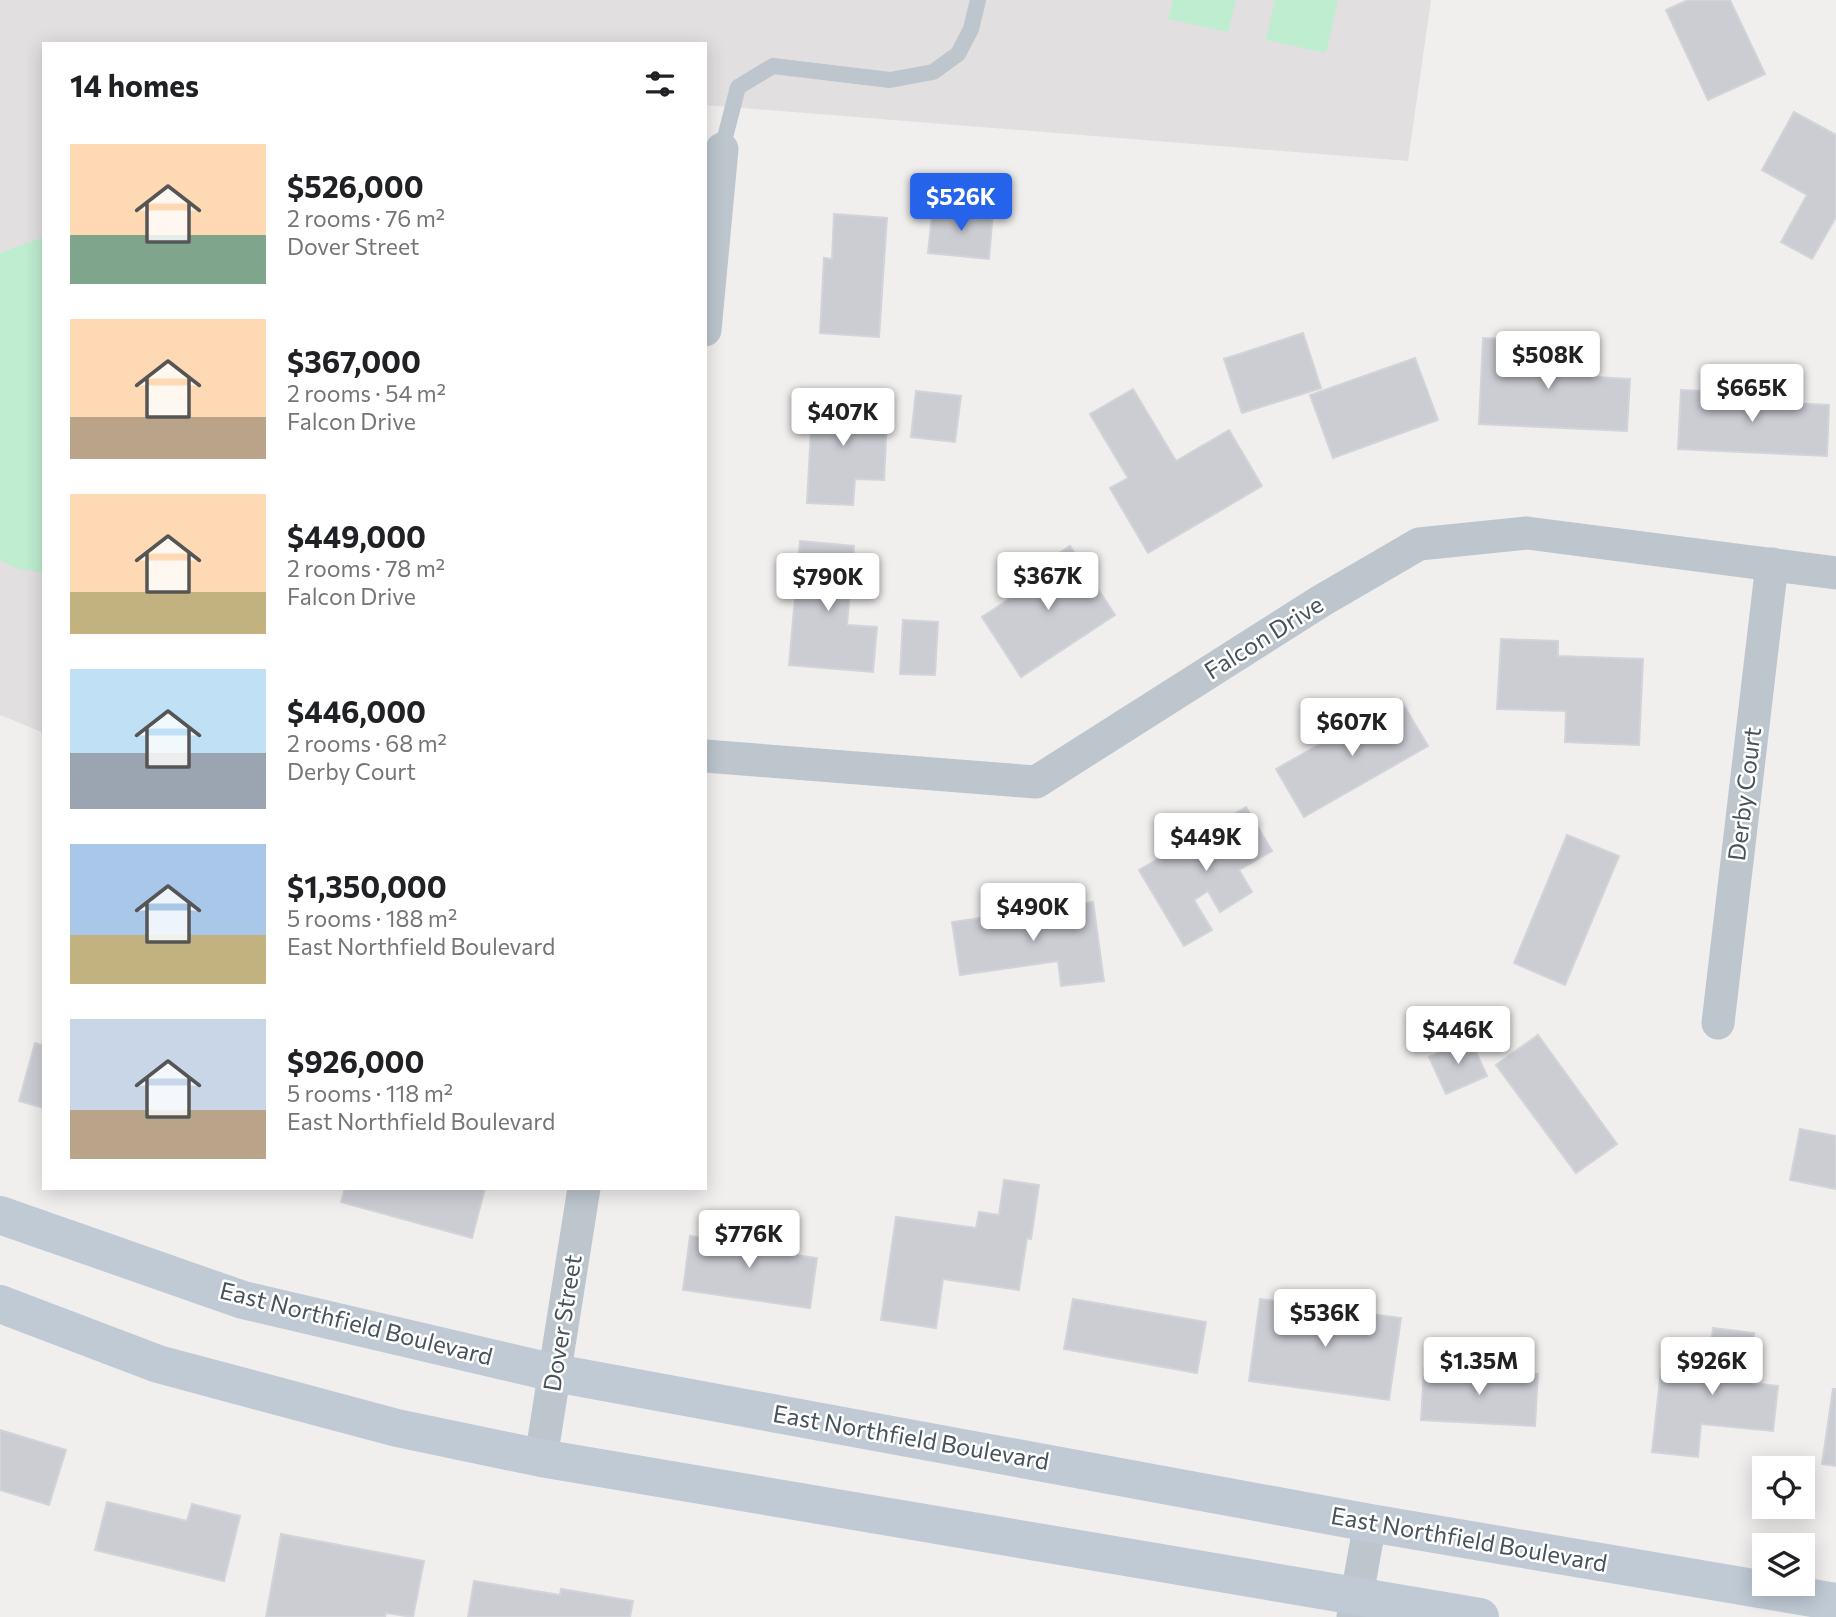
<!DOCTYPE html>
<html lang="en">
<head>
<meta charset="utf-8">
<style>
	body { margin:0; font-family:Commissioner,sans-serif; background:#f6f6f6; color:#202124; height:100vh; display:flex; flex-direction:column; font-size:26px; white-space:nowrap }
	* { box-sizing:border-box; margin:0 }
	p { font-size:23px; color:#757577 }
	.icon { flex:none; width:38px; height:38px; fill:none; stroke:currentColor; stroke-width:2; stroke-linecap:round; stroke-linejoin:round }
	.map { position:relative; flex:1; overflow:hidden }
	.details { position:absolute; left:42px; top:42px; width:665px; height:1148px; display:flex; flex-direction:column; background:#fff; border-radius:0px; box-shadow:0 4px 18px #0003 }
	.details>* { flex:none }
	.controls { position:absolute; left:1752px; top:1456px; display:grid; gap:14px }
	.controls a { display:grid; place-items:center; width:63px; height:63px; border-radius:0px; background:#fff; box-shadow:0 4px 18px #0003; font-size:35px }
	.price { position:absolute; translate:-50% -60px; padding:0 16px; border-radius:7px; background:#fff; color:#222; font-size:23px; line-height:46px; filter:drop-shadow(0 2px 4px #0008) }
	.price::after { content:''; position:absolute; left:50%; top:42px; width:21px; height:16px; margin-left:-10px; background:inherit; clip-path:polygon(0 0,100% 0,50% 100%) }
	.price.current { background:#2563eb; color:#fff }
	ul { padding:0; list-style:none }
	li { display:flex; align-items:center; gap:21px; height:175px; padding:0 28px }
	li span { display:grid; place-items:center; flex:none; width:196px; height:140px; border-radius:0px; color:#555 }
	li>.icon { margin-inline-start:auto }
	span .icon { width:84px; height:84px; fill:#fffc; stroke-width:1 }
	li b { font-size:30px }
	h2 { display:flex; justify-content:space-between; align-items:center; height:84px; padding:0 28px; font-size:30px }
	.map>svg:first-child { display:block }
</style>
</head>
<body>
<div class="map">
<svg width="1836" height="1617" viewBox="0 0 1836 1617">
	<rect width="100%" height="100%" fill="#f1eeee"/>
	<path fill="#e2dfe0" d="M0 0H1431L1408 161 705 105V44H44V733L0 715Z"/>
	<g fill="#beedd0">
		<path d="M1173 0H1236L1228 32 1168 19Z"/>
		<path d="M1275 0H1338L1326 53 1266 40Z"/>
		<path d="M44 237V573L16 568 0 560V253Z"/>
	</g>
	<g fill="#cbcdd3" stroke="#d2d4da" stroke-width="2">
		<path d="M1688 0H1730L1765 74 1708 100 1666 10Z"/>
		<path d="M1794 112 1836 135V217L1812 259 1781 242 1807 195 1762 170Z"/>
		<path d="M933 206 993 212 989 259 928 253Z"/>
		<path d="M834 214 887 218 879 337 820 333 824 258 832 259Z"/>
		<path d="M1303 333 1321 388 1242 413 1224 359Z"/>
		<path d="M1483 338 1524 340 1523 354 1596 358 1595 377 1630 379 1627 431 1479 424Z"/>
		<path d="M1415 358 1438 420 1333 458 1310 395Z"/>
		<path d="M1133 389 1176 461 1229 430 1262 486 1148 553 1110 488 1128 478 1090 414Z"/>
		<path d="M1681 390 1791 395 1790 403 1829 405 1827 456 1678 449Z"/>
		<path d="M916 391 961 396 955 442 911 437Z"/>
		<path d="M813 392 865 395 863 417 887 419 884 480 855 479 853 505 807 503Z"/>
		<path d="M800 541 854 546 847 625 877 627 873 672 789 665Z"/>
		<path d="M1070 546 1115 615 1021 677 982 617 1026 588 1020 579Z"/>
		<path d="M903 620 938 622 935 675 900 674Z"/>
		<path d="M1501 639 1558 641V656L1643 659 1639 745 1565 742 1566 711 1497 709Z"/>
		<path d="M1400 699 1428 746 1304 817 1276 769Z"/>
		<path d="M1246 807 1272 851 1239 870 1252 892 1220 912 1208 891 1194 900 1212 930 1184 946 1139 870Z"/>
		<path d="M1567 835 1619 856 1565 985 1514 963Z"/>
		<path d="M1093 902 1104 981 1061 986 1058 961 960 975 952 922Z"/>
		<path d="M1538 1035 1617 1144 1576 1173 1496 1065Z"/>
		<path d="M1470 1039 1487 1076 1446 1094 1429 1057Z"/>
		<path d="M35 1043 44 1046V1108L19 1101Z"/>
		<path d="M1800 1129 1836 1136V1189L1790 1180Z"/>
		<path d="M1004 1180 1039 1185 1031 1239 1027 1238 1019 1290 943 1279 936 1328 881 1320 896 1217 976 1228 979 1212 999 1215Z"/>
		<path d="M345 1188H485L472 1238 341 1202Z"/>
		<path d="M738 1224 763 1227 760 1250 817 1258 810 1308 683 1290 690 1236 736 1243Z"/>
		<path d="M1073 1299 1206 1322 1197 1373 1064 1349Z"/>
		<path d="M1260 1299 1401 1318 1389 1400 1249 1381Z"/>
		<path d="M1713 1328 1754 1333 1749 1383 1778 1386 1773 1431 1701 1424 1698 1457 1652 1452 1661 1369 1708 1374Z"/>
		<path d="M1424 1368 1538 1374 1535 1426 1421 1420Z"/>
		<path d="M1833 1389H1836V1466L1822 1464Z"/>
		<path d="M0 1430 66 1450 49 1505 0 1490Z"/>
		<path d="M107 1502 187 1521 192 1504 240 1516 224 1581 95 1550Z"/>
		<path d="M281 1534 424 1561 413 1617 386 1613 385 1617H266Z"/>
		<path d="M474 1581 560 1595 561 1589 633 1601 630 1617H468Z"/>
	</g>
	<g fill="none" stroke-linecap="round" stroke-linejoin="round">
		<path stroke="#bdc6cd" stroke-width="16" d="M722 149 738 87 773 66 890 80 933 72 958 54 971 29 978 0"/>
		<g stroke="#bdc6cd" stroke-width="33">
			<path d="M705 330 722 149"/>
			<path d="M705 756 1036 782 1321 601 1419 544 1527 533 1836 573"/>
			<path d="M1718 1023 1772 564"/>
			<path d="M541 1458 584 1188"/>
			<path d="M1353 1617 1370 1523"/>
		</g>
		<g stroke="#bfcad5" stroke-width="38">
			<path d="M0 1215 243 1300 555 1373 1370 1523 1836 1602"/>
			<path d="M0 1304 158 1364 397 1428 541 1458 1480 1617"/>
		</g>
	</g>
	<g text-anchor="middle" stroke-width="5" stroke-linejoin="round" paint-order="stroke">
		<g font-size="24" fill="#47525b" stroke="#fff">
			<text transform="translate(1264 638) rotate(-32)" y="8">Falcon Drive</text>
			<text transform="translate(1745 794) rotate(-83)" y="8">Derby Court</text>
			<text transform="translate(563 1323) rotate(-81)" y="8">Dover Street</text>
			<text transform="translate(356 1324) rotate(14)" y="8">East Northfield Boulevard</text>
			<text transform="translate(911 1438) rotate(10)" y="8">East Northfield Boulevard</text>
			<text transform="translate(1469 1540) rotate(10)" y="8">East Northfield Boulevard</text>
		</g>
	</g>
</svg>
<div class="controls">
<a><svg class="icon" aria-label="locate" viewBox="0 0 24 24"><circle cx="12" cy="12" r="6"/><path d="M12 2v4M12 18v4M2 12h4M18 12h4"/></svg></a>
<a><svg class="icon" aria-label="layers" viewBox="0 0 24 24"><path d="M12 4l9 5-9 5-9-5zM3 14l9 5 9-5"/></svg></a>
</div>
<b class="price current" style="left:961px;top:233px">$526K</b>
<b class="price" style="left:1548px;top:391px">$508K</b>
<b class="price" style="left:1752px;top:424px">$665K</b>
<b class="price" style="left:843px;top:448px">$407K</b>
<b class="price" style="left:1048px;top:612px">$367K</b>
<b class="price" style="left:828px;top:613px">$790K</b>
<b class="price" style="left:1352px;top:758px">$607K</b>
<b class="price" style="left:1206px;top:873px">$449K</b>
<b class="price" style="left:1033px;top:943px">$490K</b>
<b class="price" style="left:1458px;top:1066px">$446K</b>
<b class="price" style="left:749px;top:1270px">$776K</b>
<b class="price" style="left:1325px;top:1349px">$536K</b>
<b class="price" style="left:1479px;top:1397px">$1.35M</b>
<b class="price" style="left:1712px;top:1397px">$926K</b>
<section class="details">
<h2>14 homes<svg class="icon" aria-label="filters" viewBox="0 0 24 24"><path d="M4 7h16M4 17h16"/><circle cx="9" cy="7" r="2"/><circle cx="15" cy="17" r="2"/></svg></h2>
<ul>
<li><span style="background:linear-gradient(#ffd9b3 65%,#7fa58c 0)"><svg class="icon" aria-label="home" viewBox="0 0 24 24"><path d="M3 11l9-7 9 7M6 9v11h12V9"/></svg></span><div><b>$526,000</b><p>2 rooms · 76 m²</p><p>Dover Street</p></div></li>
<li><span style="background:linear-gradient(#ffd9b3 70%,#b9a48a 0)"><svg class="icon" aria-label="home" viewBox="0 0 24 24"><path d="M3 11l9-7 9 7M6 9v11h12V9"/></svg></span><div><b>$367,000</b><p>2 rooms · 54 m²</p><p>Falcon Drive</p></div></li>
<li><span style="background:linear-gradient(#ffd9b3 70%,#c2b280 0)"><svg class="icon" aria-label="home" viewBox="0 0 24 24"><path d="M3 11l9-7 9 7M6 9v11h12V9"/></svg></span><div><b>$449,000</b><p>2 rooms · 78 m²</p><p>Falcon Drive</p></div></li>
<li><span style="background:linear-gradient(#bfe0f5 60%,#9aa5b1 0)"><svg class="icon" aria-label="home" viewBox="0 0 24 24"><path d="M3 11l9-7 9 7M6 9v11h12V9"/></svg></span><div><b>$446,000</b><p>2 rooms · 68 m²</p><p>Derby Court</p></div></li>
<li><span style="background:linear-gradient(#a9c7e8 65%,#c2b280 0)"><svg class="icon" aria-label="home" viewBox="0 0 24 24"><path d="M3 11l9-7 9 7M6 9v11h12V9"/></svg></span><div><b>$1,350,000</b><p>5 rooms · 188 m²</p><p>East Northfield Boulevard</p></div></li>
<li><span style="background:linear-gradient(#c9d6e8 65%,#b9a48a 0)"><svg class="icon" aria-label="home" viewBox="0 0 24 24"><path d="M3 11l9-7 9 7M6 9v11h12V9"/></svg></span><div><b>$926,000</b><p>5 rooms · 118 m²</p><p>East Northfield Boulevard</p></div></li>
</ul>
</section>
</div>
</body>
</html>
